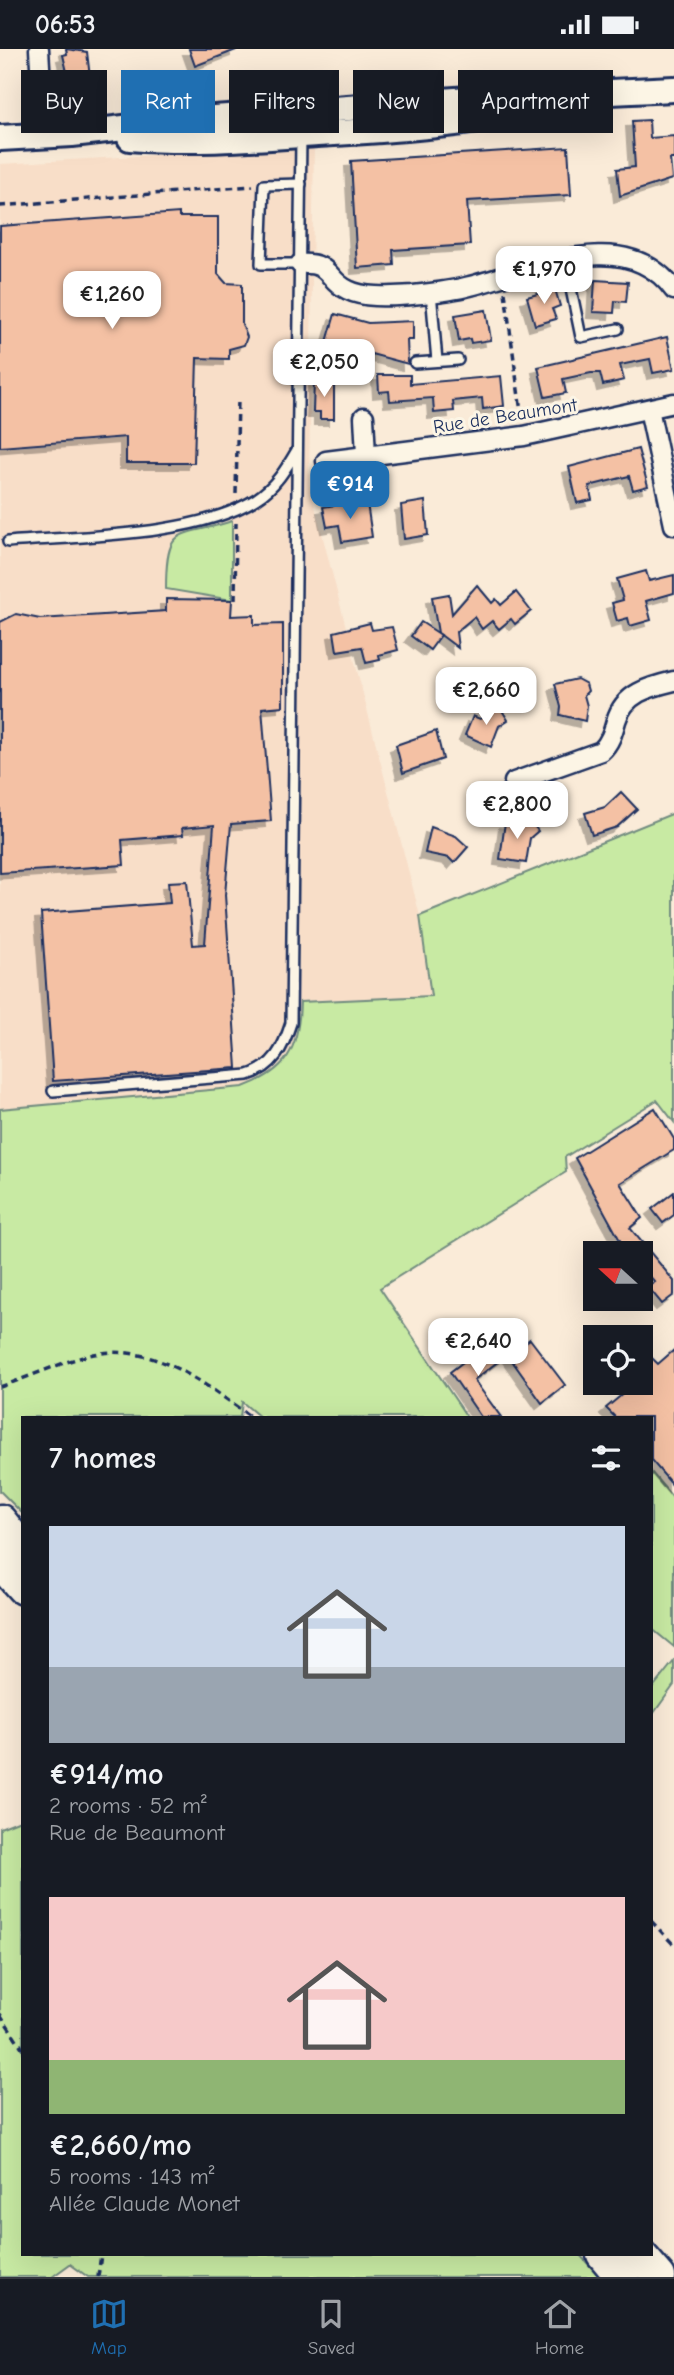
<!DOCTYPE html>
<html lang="en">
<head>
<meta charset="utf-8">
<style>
	body { margin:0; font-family:"Comic Neue",sans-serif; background:#20242c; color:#f1f3f6; height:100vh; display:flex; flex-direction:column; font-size:26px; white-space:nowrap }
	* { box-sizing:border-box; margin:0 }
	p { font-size:23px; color:#9ea1a6 }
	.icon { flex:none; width:38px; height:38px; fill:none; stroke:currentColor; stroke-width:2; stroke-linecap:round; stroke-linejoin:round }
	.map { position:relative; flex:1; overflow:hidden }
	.details { position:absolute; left:21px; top:1367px; width:632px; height:840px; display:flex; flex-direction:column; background:#171b24; border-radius:0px; box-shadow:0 7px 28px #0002 }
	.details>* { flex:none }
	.banner { position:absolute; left:21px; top:21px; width:634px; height:63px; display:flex; gap:14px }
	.needle { width:46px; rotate:291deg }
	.controls { position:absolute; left:583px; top:1192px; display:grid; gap:14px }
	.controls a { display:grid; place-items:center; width:70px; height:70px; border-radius:0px; background:#171b24; box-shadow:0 7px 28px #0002; font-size:35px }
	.price { position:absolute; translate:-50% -60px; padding:0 16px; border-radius:14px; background:#fff; color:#222; font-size:23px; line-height:46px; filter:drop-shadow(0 2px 4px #0008) }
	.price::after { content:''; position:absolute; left:50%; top:42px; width:21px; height:16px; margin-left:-10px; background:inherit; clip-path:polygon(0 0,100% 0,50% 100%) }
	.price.current { background:#1f6fb2; color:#fff }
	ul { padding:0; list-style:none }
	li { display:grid; align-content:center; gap:14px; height:371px; padding:0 28px }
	li span { display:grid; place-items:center; height:217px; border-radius:0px; color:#555 }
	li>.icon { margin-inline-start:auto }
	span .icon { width:126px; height:126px; fill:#fffc; stroke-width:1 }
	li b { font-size:30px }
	h2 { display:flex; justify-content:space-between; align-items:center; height:84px; padding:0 28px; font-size:30px }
	.chip { padding:0 24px; border-radius:0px; background:#171b24; box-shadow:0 7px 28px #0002; font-size:24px; line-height:63px }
	.chip.current { background:#1f6fb2; color:#fff }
	.status { display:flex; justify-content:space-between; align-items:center; height:49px; padding:0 35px; background:#171b24; direction:ltr }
	.status svg { height:19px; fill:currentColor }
	.dock { display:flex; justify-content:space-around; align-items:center; height:98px; border-top:2px solid #363941; background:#171b24; font-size:19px; color:#9ea1a6 }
	.dock a { display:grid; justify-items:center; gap:4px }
	.dock .current { color:#1f6fb2 }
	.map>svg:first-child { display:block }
</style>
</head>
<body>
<div class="status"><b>06:53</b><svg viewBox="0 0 49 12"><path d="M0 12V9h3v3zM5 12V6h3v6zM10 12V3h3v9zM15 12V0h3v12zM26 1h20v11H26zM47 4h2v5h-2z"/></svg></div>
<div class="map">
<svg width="674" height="2228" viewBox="0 0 674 2228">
	<defs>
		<filter id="shadow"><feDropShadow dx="-6" dy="6" stdDeviation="0" flood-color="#0004"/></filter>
	</defs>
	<rect width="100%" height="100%" fill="#faebd8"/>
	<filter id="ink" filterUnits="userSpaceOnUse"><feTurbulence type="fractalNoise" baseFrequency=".0143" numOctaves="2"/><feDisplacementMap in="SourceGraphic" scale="14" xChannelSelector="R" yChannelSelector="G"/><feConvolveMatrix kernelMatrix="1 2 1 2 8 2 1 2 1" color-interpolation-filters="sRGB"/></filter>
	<g filter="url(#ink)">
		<path fill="#f8dec8" d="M314 97 309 434 420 867 431 947 301 954 300 975 293 1000 268 1029 243 1038 0 1060V115Z"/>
		<g fill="#c8eaa3" stroke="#728c80" stroke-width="2">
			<path d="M232 472V551L166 540C166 473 178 490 232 472Z"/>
			<path d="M674 764V1073L657 1051 565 1108 566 1123 380 1239 467 1368H260L242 1353 240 1368H23V1465L0 1442V1060L243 1038C287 1022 299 1000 300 953L431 947 420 867Z"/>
			<path d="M651 1423 674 1450V1598L651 1579Z"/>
			<path d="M674 1612V1636L651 1668V1641Z"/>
			<path d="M23 1770V2205H579L600 2228H88L70 2215 52 2228H0V1779Z"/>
		</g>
		<g fill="#f4c1a4" stroke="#1b2f5e" stroke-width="2" filter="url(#shadow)">
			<path d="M66 0 87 3 91 37 71 40 63 6 67 5Z"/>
			<path d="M189 0H236V1L195 17Z"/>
			<path d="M649 71 650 89 674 87V110H670L672 130 620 147 617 120 635 118 632 72Z"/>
			<path d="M568 98 571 146 467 152 470 196 393 201 394 216 357 219 351 112Z"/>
			<path d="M179 164V168H218V225L226 234 242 235V275L247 288 244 296 229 300V310L197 309 194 414H126V388L0 398V177Z"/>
			<path d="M595 231 628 233 626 253 615 252 614 264 593 263Z"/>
			<path d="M555 240 560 257 552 260 556 270 535 276 527 248Z"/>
			<path d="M486 261 491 291 471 294 470 290 459 292 455 266Z"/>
			<path d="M335 265 368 274 413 272V291H407L408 315 327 293Z"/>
			<path d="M667 288 674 320 653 324 650 310 620 316 624 331 603 336 600 324H591L563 330 566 344 545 348 538 318Z"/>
			<path d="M378 326H410V335L501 327 504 357 483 360 482 349 453 352 454 362 434 364 433 349 390 352 389 342 379 343Z"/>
			<path d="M314 332H334V370H320V363H313Z"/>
			<path d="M638 400 648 437 633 441 629 427 589 437 592 451 577 454 569 418Z"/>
			<path d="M425 452 428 486 404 490 401 456Z"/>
			<path d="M348 454V457L367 454 372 488 342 493 339 476 327 478 323 458Z"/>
			<path d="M646 522 649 532 674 526V544L646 552 651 571 630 577 628 569 617 572 612 554 623 551 617 530Z"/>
			<path d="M477 536 492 554 496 550 501 556 516 543 531 562 515 575 511 570 499 580 492 572 482 580 474 568 456 583 458 599 438 584 432 548 449 545 452 565Z"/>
			<path d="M166 550 232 551 231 567 254 566V576L283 575V657L262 659 271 772 231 775 225 846 237 1019 53 1032 41 864 170 854 168 833 187 832 193 896 205 895 214 776 182 779 183 786 122 791 124 816 0 824V573L16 565 40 570 166 562Z"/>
			<path d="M421 573 441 586 430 601 411 587Z"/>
			<path d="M370 574 372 581 392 578 398 601 379 606 380 611 366 614 362 598 337 602 334 583Z"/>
			<path d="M577 630 586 635 588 642 584 646 587 657 585 672 560 666 561 658 555 635Z"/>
			<path d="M500 658 508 671 499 677 491 698 465 686 473 667 480 670Z"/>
			<path d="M436 682 443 710 403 724 396 696Z"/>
			<path d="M621 743 637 760 617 778 592 786 585 764 605 758Z"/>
			<path d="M529 770 538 782 530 789 526 814 500 810 505 773 523 775Z"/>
			<path d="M431 778 456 787 468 798 454 814 449 809 425 804Z"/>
			<path d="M655 1059 674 1090V1101L620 1134 642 1169 630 1179 674 1232V1246L662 1255 648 1238 655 1233 640 1216V1204H631L622 1195 575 1109Z"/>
			<path d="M674 1143V1166L663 1174 652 1160Z"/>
			<path d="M530 1290 565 1336 542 1354 508 1306Z"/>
			<path d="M492 1291 504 1308 474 1331 501 1368H481L450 1323Z"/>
			<path d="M674 1301V1438L651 1411V1368H615L606 1359 636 1334H640V1319L652 1309 658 1315Z"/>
		</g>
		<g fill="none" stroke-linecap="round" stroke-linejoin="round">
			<g stroke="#1b2f5e" stroke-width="14">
				<g id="lane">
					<path d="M565 211 581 288 618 280"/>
					<path d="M300 215H261L264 136 301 135"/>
					<path d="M431 243 437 312"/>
					<path d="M415 314 458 311"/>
					<path d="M8 493C79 487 196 488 256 450 275 438 286 420 297 401"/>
					<path d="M53 1042 248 1026C274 1018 283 999 291 974L301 87"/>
				</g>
			</g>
			<g stroke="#1b2f5e" stroke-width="23">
				<g id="street">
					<path d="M39 0 44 86"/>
					<path d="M300 215C332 213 326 231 348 241 366 250 393 247 412 246 431 244 452 242 470 237 533 222 625 174 674 241"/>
					<path d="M649 360 674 476"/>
					<path d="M364 368 366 406"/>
					<path d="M326 412 524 387 674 354"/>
					<path d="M514 733 601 702C610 694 613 683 616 672 624 644 649 638 674 632"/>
				</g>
			</g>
			<g stroke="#1b2f5e" stroke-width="30">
				<g id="secondary">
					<path d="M0 89 72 85 201 70 482 49 674 40"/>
					<path d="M130 89C192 94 255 89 317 85 395 81 474 75 550 58"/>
				</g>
			</g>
			<g stroke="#1b2f5e" stroke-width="37">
				<g id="highway">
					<path d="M0 1472 23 1501"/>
					<path d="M0 1513 23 1539"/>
					<path d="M603 2205 622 2228"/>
					<path d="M639 2205 659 2228"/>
				</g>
			</g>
			<g stroke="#1b2f5e" stroke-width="3.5" stroke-dasharray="7 5" stroke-linecap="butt">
				<path d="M0 157 253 137"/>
				<path d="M505 243 522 371"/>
				<path d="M236 445 238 349"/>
				<path d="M235 551 236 474"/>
				<path d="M0 1338C29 1328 57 1315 86 1307 149 1290 204 1334 251 1368"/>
				<path d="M651 1872 674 1896"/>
				<path d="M0 1965 23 2000"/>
				<path d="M98 2228 101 2205"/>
			</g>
			<use href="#lane" stroke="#fcf5e5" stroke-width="9"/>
			<use href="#street" stroke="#fcf5e5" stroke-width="18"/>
			<use href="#secondary" stroke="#fcf5e5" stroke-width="24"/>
			<use href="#highway" stroke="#fcf5e5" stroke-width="32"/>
		</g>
	</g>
	<g text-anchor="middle" stroke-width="6" stroke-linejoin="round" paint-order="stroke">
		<g font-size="19" fill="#1b2f5e" stroke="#fcf5e5">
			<text transform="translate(505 366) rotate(-9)" y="7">Rue de Beaumont</text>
		</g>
	</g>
</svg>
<div class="controls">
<a><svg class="needle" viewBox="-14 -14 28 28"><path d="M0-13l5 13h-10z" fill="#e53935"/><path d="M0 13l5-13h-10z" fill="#9ea1a6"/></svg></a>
<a><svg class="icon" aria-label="locate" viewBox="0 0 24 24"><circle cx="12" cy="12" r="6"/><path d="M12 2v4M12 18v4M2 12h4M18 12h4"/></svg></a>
</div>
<b class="price" style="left:544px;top:257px">€1,970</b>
<b class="price" style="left:112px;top:282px">€1,260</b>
<b class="price" style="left:324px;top:350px">€2,050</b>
<b class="price current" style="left:350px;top:472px">€914</b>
<b class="price" style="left:486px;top:678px">€2,660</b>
<b class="price" style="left:517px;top:792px">€2,800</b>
<b class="price" style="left:478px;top:1329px">€2,640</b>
<div class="banner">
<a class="chip">Buy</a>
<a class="chip current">Rent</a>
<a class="chip">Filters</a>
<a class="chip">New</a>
<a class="chip">Apartment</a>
</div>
<section class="details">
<h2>7 homes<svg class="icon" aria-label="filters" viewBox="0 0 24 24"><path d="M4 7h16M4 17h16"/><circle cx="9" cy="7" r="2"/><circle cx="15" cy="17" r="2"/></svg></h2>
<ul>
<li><span style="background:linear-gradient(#c9d6e8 65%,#9aa5b1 0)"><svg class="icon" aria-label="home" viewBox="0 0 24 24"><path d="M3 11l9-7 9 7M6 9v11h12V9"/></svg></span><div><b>€914/mo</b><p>2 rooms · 52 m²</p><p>Rue de Beaumont</p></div></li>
<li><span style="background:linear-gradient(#f6c9c9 75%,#8fb573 0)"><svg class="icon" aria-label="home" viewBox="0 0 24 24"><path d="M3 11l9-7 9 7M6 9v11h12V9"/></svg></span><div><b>€2,660/mo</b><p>5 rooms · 143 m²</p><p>Allée Claude Monet</p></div></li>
</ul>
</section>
</div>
<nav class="dock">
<a class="current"><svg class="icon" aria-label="map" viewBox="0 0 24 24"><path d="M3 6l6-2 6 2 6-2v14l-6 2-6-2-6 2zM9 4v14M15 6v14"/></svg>Map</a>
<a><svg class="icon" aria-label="saved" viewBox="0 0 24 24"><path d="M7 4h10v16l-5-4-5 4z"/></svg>Saved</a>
<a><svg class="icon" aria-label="home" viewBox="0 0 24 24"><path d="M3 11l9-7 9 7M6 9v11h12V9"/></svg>Home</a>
</nav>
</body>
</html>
